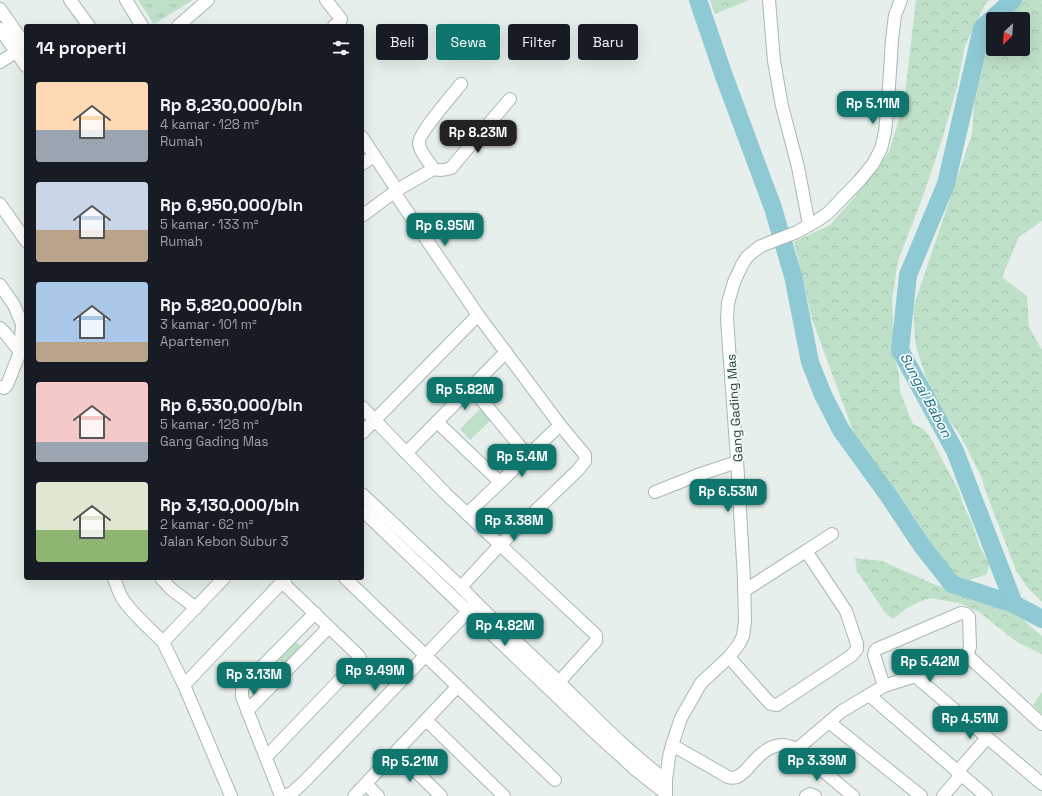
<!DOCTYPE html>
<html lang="id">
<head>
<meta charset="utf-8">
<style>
	body { margin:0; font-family:"Space Grotesk",sans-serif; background:#20242c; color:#f1f3f6; height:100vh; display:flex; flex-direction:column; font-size:15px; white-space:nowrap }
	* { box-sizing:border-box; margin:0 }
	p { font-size:13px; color:#9ea1a6 }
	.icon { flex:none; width:22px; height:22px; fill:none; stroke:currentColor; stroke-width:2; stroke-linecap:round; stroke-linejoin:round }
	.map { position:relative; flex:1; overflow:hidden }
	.side { position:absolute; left:24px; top:24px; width:340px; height:556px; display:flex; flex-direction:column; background:#171b24; border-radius:4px; box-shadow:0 4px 16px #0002 }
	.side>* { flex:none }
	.guide { position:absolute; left:376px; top:24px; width:380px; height:36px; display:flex; gap:8px }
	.needle { width:26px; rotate:205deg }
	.buttons { position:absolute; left:986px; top:12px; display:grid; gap:8px }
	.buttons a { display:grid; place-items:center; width:44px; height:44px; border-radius:4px; background:#171b24; box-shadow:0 4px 16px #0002; font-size:20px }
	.price { position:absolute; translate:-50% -34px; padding:0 9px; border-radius:8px; background:#0f766e; color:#fff; font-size:13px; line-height:26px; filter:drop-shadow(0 1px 2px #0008) }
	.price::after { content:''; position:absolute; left:50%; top:24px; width:12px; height:9px; margin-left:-6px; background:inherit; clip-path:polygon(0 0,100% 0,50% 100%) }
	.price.active { background:#222; color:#fff }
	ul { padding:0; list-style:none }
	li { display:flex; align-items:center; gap:12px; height:100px; padding:0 12px }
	li span { display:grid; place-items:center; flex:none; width:112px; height:80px; border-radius:4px; color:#555 }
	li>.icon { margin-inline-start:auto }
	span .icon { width:48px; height:48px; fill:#fffc; stroke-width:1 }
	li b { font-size:17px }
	h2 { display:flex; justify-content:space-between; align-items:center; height:48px; padding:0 12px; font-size:17px }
	.tag { padding:0 14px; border-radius:4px; background:#171b24; box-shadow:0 4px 16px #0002; font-size:14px; line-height:36px }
	.tag.active { background:#0f766e; color:#fff }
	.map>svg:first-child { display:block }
</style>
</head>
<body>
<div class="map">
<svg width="1042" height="796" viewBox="0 0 1042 796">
	<defs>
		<pattern id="grass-tufts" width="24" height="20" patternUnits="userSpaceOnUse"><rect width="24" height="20" fill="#bfe0c8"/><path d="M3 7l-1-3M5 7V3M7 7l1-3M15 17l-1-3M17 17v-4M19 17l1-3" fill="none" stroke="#a4c1ad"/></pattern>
		<pattern id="forest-crowns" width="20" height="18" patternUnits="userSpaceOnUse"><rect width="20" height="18" fill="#bfe0c8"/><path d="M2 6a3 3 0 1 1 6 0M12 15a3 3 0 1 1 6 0" fill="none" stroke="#a4c1ad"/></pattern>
	</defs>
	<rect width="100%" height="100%" fill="#e6efeb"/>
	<path fill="url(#grass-tufts)" d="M138 0H193L154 24Z"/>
	<g fill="url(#forest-crowns)">
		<path d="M710 0H749L715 14Z"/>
		<path d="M916 0H990L986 3 965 45 957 87 941 143 922 199 899 258 897 267 892 299 894 355 899 374 900 392 913 424 922 428 929 435 960 493 962 502 971 521 980 547 989 564 987 574 970 580 954 575 938 558 930 543 916 520 855 436 812 319 794 242 830 225 853 199 889 152 904 103Z"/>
		<path d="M1022 0H1042V221L1019 237 1002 277 1027 296 1029 327 1042 350V602L1027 587 1016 570 987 495 981 476 960 435 948 419 935 405 917 350 915 340 913 308 972 134 975 91 986 42 993 28V49H1023V19H1000L1008 10Z"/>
		<path d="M855 558 882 561 936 585 964 594 982 601 1008 609 1017 613 1031 627 1042 636V654L1017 642 979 612 959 603 931 598 921 601 907 608 893 619 886 614 857 571Z"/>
		<path d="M1042 692V714L1033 705Z"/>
	</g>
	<g fill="#bfe0c8">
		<path d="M480 409 491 420 470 440 460 429Z"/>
		<path d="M293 640 303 648 286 666 277 658Z"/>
	</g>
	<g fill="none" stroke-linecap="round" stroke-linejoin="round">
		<g stroke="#8ec9d4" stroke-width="18">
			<path d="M698 0 724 76 773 208 793 276 810 362 823 395 841 430 888 495 922 546 952 584 1014 604"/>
			<path d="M1013 0 982 28 946 184 908 275 900 350 955 451 1014 604 1042 619"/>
		</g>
		<g stroke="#a8b8b2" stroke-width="14">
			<g id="minor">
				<path d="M70 0 89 26"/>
				<path d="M126 0 142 26"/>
				<path d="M326 0 341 19 340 21 334 26"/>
				<path d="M769 0 774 61 782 106 798 167 809 225"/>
				<path d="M0 9 26 46 0 62"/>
				<path d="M178 26 208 0"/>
				<path d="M0 29 26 66"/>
				<path d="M362 137 397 190 430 171 431 167V165C427 160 419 149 419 143 418 134 454 93 461 84"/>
				<path d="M362 164 374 156"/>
				<path d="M431 168C438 171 443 171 451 168L510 99"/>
				<path d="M394 192 478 315"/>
				<path d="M0 204 26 241"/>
				<path d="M362 216 397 190"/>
				<path d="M0 285 14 305 22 324 20 352 7 385 4 388 0 387"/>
				<path d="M0 328 6 334 20 352 23 353"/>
				<path d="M471 387 528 456"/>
				<path d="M362 407 445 493 596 635V641L559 682"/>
				<path d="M437 422 500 482"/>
				<path d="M362 433 478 315 560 425 585 455V461L578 470 500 545 461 587"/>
				<path d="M406 453 506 352"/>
				<path d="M655 492 698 475 737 462"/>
				<path d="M362 494 461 587C492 620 526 650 558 681 593 715 626 751 666 780"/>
				<path d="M362 510 590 728 636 770 665 793"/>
				<path d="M467 514 560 425"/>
				<path d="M806 551 832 534"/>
				<path d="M114 578C117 586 119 594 124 601 135 616 150 629 163 642"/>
				<path d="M161 578 171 589 196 608"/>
				<path d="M345 578 555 780"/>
				<path d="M967 655 1042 724"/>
				<path d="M729 657 766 699 771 704 777 705 851 656 857 649V644L846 611 806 551 744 591"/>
				<path d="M915 676 1042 784"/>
				<path d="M184 685 163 642 224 578"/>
				<path d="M869 695 986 796"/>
				<path d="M247 711 329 627"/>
				<path d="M426 720 504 796"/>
				<path d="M829 722 921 796"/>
				<path d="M672 745 728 777C731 778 734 778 737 777 741 775 744 772 747 769 756 759 767 745 782 745 787 745 792 747 797 749L853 796"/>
				<path d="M797 749 842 711 884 686 874 655 875 651 877 649 961 613 966 614 969 617 970 647 967 655 915 676 884 686"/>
				<path d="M396 752 441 796"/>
				<path d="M266 757 360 659 359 656 282 582"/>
				<path d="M957 772 987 738"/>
				<path d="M366 784 378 796"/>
				<path d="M231 796 184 685 286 578"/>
				<path d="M281 796 242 697V690L244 685 315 613"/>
				<path d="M285 796 293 792 304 782 474 605"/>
				<path d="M354 796 457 687"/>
				<path d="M666 796V780L669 757 672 745 681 718 701 683 729 657 739 644 743 636 745 622 744 579 737 459 727 319 728 303 734 282 742 265 747 257 754 251 761 246 797 232 818 220 828 213 859 181 873 164 881 149 885 132 888 102 892 40 895 15 901 0"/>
				<path d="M806 796 810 794 815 796"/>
				<path d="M943 796 961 775"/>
			</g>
		</g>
		<use href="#minor" stroke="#fff" stroke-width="12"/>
	</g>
	<g text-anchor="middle" stroke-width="3.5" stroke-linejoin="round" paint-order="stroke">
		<g font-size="13" fill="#24423a" stroke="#f7fbf9">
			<text transform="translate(734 408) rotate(-94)" y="5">Gang Gading Mas</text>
		</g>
		<g font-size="14" font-style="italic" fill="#1c6f80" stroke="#f7fbf9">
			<text transform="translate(926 395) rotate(62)" y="5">Sungai Babon</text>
		</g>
	</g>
</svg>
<div class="buttons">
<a><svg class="needle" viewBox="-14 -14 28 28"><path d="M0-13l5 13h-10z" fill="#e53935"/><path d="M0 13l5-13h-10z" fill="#9ea1a6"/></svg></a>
</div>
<b class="price" style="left:873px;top:125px">Rp 5.11M</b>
<b class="price active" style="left:478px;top:154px">Rp 8.23M</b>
<b class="price" style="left:445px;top:247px">Rp 6.95M</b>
<b class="price" style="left:465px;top:411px">Rp 5.82M</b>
<b class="price" style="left:522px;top:478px">Rp 5.4M</b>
<b class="price" style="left:728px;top:513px">Rp 6.53M</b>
<b class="price" style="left:514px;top:542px">Rp 3.38M</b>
<b class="price" style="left:505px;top:647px">Rp 4.82M</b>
<b class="price" style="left:930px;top:683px">Rp 5.42M</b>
<b class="price" style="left:375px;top:692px">Rp 9.49M</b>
<b class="price" style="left:254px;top:696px">Rp 3.13M</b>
<b class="price" style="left:970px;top:740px">Rp 4.51M</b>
<b class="price" style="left:817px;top:782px">Rp 3.39M</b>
<b class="price" style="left:410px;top:783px">Rp 5.21M</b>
<div class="guide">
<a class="tag">Beli</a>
<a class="tag active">Sewa</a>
<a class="tag">Filter</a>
<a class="tag">Baru</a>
</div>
<section class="side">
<h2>14 properti<svg class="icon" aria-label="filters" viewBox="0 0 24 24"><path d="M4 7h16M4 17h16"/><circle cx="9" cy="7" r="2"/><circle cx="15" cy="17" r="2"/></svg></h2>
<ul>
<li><span style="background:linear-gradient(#ffd9b3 60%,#9aa5b1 0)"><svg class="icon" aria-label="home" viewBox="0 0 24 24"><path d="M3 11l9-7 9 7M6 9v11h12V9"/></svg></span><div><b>Rp 8,230,000/bln</b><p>4 kamar · 128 m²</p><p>Rumah</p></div></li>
<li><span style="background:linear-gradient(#c9d6e8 60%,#b9a48a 0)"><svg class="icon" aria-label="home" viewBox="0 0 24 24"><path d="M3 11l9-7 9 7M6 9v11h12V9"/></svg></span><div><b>Rp 6,950,000/bln</b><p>5 kamar · 133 m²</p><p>Rumah</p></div></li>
<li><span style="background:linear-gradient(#a9c7e8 75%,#b9a48a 0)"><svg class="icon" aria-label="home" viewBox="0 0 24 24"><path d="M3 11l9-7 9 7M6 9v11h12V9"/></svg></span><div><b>Rp 5,820,000/bln</b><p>3 kamar · 101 m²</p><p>Apartemen</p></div></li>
<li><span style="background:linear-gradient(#f6c9c9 75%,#9aa5b1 0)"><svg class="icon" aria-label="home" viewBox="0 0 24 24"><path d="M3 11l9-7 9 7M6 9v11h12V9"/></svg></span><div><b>Rp 6,530,000/bln</b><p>5 kamar · 128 m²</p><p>Gang Gading Mas</p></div></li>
<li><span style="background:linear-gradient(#dfe7d0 60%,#8fb573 0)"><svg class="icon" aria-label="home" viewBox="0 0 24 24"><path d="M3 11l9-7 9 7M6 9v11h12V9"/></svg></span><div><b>Rp 3,130,000/bln</b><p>2 kamar · 62 m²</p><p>Jalan Kebon Subur 3</p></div></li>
</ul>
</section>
</div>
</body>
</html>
